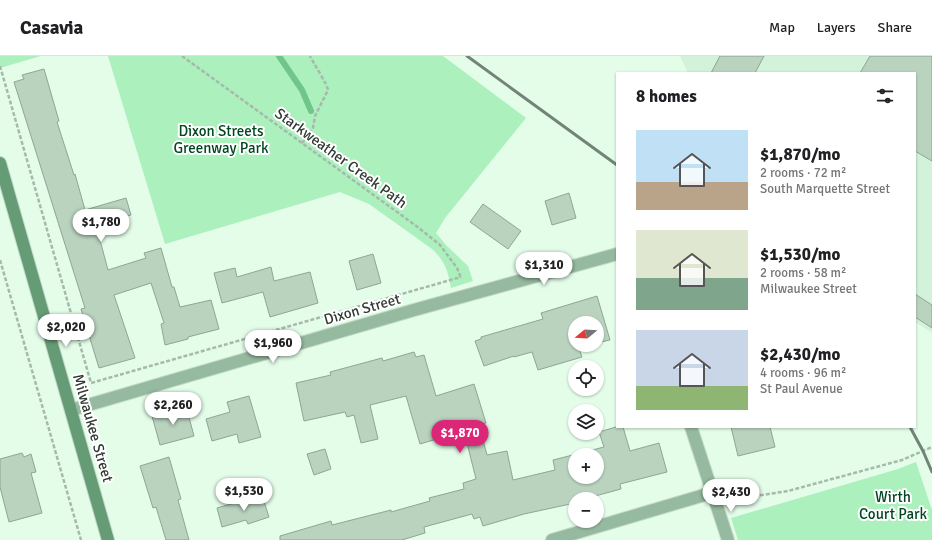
<!DOCTYPE html>
<html lang="en">
<head>
<meta charset="utf-8">
<style>
	body { margin:0; font-family:Signika,sans-serif; background:#f2f2f2; color:#202124; height:100vh; display:flex; flex-direction:column; font-size:15px; white-space:nowrap }
	* { box-sizing:border-box; margin:0 }
	p { font-size:13px; color:#757577 }
	.icon { flex:none; width:22px; height:22px; fill:none; stroke:currentColor; stroke-width:2; stroke-linecap:round; stroke-linejoin:round }
	.map { position:relative; flex:1; overflow:hidden }
	.sheet { position:absolute; left:616px; top:16px; width:300px; height:356px; display:flex; flex-direction:column; background:#fff; border-radius:0px; box-shadow:0 1px 3px #0004 }
	.sheet>* { flex:none }
	.needle { width:26px; rotate:252deg }
	.tools { position:absolute; left:568px; top:260px; display:grid; gap:8px }
	.tools a { display:grid; place-items:center; width:36px; height:36px; border-radius:50%; background:#fff; box-shadow:0 1px 3px #0004; font-size:20px }
	.price { position:absolute; translate:-50% -34px; padding:0 9px; border-radius:14px; background:#fff; color:#222; font-size:13px; line-height:26px; filter:drop-shadow(0 1px 2px #0008) }
	.price::after { content:''; position:absolute; left:50%; top:24px; width:12px; height:9px; margin-left:-6px; background:inherit; clip-path:polygon(0 0,100% 0,50% 100%) }
	.price.current { background:#db2777; color:#fff }
	ul { padding:0; list-style:none }
	li { display:flex; align-items:center; gap:12px; height:100px; padding:0 20px }
	li span { display:grid; place-items:center; flex:none; width:112px; height:80px; border-radius:0px; color:#555 }
	li>.icon { margin-inline-start:auto }
	span .icon { width:48px; height:48px; fill:#fffc; stroke-width:1 }
	li b { font-size:17px }
	h2 { display:flex; justify-content:space-between; align-items:center; height:48px; padding:0 20px; font-size:17px }
	header { display:flex; align-items:center; gap:24px; box-sizing:border-box; height:56px; padding:0 20px; background:#fff; border-bottom:1px solid #e0e0e0 }
	header strong { font-size:19px }
	nav { display:flex; gap:22px; margin-inline-start:auto; font-size:14px }
	.map>svg:first-child { display:block }
</style>
</head>
<body>
<header>
<strong>Casavia</strong>
<nav><a>Map</a><a>Layers</a><a>Share</a></nav>
</header>
<div class="map">
<svg width="932" height="484" viewBox="0 0 932 484">
	<rect width="100%" height="100%" fill="#e3fde9"/>
	<path fill="#d2f2da" d="M680 0H932V277L915 266V17H688Z"/>
	<g fill="#acf0be">
		<path d="M0 0H41L0 12Z"/>
		<path d="M108 0H443L526 62 445 162 436 177 447 190 468 210 473 225 451 232C448 215 445 205 432 193L369 148 340 136 165 188Z"/>
		<path d="M916 406 932 454V484H738L731 462 898 413Z"/>
	</g>
	<g fill="none" stroke-linecap="round" stroke-linejoin="round">
		<path stroke="#6fc58a" stroke-width="6" d="M279 0 302 34 311 55"/>
	</g>
	<g fill="#b9d3bf" stroke="#8ea694" fill-rule="evenodd">
		<path d="M720 0H764L755 17H711Z"/>
		<path d="M870 0H932V105L915 95V17H860Z"/>
		<path d="M44 13 59 65 57 66 74 119 75 118 85 154 126 142 131 159 96 169 108 214 146 202 144 197 161 192 172 231H174L180 251 211 244 219 273 188 281V283L165 289 161 268 164 267 151 227 114 239 135 302 99 312 81 253 85 252 14 26 24 23 22 19Z"/>
		<path d="M569 137 576 162 552 169 545 145Z"/>
		<path d="M483 148 521 175 508 193 470 166Z"/>
		<path d="M373 198 381 227 357 234 349 205Z"/>
		<path d="M271 211 274 225 310 216 318 247 270 261 263 236 222 247 214 217 235 212 237 221Z"/>
		<path d="M915 238 932 249V272L915 261Z"/>
		<path d="M597 240 610 284 597 287V267H575V289H592L579 293 582 301 538 314 532 296 514 301V300L484 310 475 285 481 283V281L543 263 541 257Z"/>
		<path d="M414 296 416 301 424 299 436 340 474 328 486 367 479 369 487 399 507 395 513 424 555 414 553 404 604 391 599 376 616 371H623L630 395 659 387 667 416 620 428 621 433 584 443H575V447L524 458 483 470 480 461 474 463 472 458 424 471 425 477 402 484H280V480L331 465 332 469 391 454V456L430 445 429 442 464 433 463 427 476 423 464 375 420 388 406 340 370 349 378 383 361 387 354 359 347 361 345 356 304 365 296 327 331 319 330 316 382 302 383 305ZM575 399H597V421H575Z"/>
		<path d="M249 340 261 381 239 387 237 378 212 385 206 363 230 356 227 346Z"/>
		<path d="M186 350 194 380 160 389 152 360Z"/>
		<path d="M731 371H770L775 391 738 400Z"/>
		<path d="M325 393 331 413 314 419 307 398Z"/>
		<path d="M22 397 24 401 31 398 36 416 31 417 42 457 9 466 0 431V403Z"/>
		<path d="M169 401 181 443 178 444 189 484H166L156 451 153 452 140 410Z"/>
		<path d="M262 439 269 461 248 468 246 464 222 471 217 452Z"/>
	</g>
	<g fill="none" stroke-linecap="round" stroke-linejoin="round">
		<g stroke="#c3dac8" stroke-width="14">
			<g id="street">
				<path d="M71 354 414 254 617 198"/>
				<path d="M691 371 728 484"/>
				<path d="M552 484 711 437"/>
			</g>
		</g>
		<g stroke="#c3dac8" stroke-width="14">
			<path id="secondary" d="M0 107 108 484"/>
		</g>
		<g stroke="#a6baab" stroke-width="2.5" stroke-dasharray="4 2" stroke-linecap="butt">
			<path d="M182 0 415 169 440 189 457 212 461 222"/>
			<path d="M0 10 91 327 461 221"/>
			<path d="M302 87 313 72 315 60 328 34C328 30 313 6 310 0"/>
			<path d="M0 204 81 484"/>
			<path d="M730 441H749L788 435 902 404 932 391"/>
		</g>
		<use href="#street" stroke="#96ba9f" stroke-width="12"/>
		<use href="#secondary" stroke="#669c75" stroke-width="12"/>
		<g stroke="#738377" stroke-width="3">
			<path d="M467 0 617 109"/>
			<path d="M910 371 923 395 932 416"/>
		</g>
	</g>
	<g text-anchor="middle" stroke-width="4" stroke-linejoin="round" paint-order="stroke">
		<g font-size="15" fill="#004621" stroke="#fff">
			<text x="221" y="80">Dixon Streets<tspan x="221" dy="17">Greenway Park</tspan></text>
			<text x="893" y="446">Wirth<tspan x="893" dy="17">Court Park</tspan></text>
		</g>
		<g font-size="15" fill="#303a33" stroke="#fff">
			<text transform="translate(341 102) rotate(36)" y="5">Starkweather Creek Path</text>
			<text transform="translate(362 253) rotate(-16)" y="5">Dixon Street</text>
			<text transform="translate(93 372) rotate(74)" y="5">Milwaukee Street</text>
		</g>
	</g>
</svg>
<div class="tools">
<a><svg class="needle" viewBox="-14 -14 28 28"><path d="M0-13l5 13h-10z" fill="#e53935"/><path d="M0 13l5-13h-10z" fill="#757577"/></svg></a>
<a><svg class="icon" aria-label="locate" viewBox="0 0 24 24"><circle cx="12" cy="12" r="6"/><path d="M12 2v4M12 18v4M2 12h4M18 12h4"/></svg></a>
<a><svg class="icon" aria-label="layers" viewBox="0 0 24 24"><path d="M12 4l9 5-9 5-9-5zM3 14l9 5 9-5"/></svg></a>
<a>+</a>
<a>−</a>
</div>
<b class="price" style="left:101px;top:187px">$1,780</b>
<b class="price" style="left:544px;top:230px">$1,310</b>
<b class="price" style="left:66px;top:292px">$2,020</b>
<b class="price" style="left:273px;top:308px">$1,960</b>
<b class="price" style="left:173px;top:370px">$2,260</b>
<b class="price current" style="left:460px;top:398px">$1,870</b>
<b class="price" style="left:244px;top:456px">$1,530</b>
<b class="price" style="left:731px;top:457px">$2,430</b>
<section class="sheet">
<h2>8 homes<svg class="icon" aria-label="filters" viewBox="0 0 24 24"><path d="M4 7h16M4 17h16"/><circle cx="9" cy="7" r="2"/><circle cx="15" cy="17" r="2"/></svg></h2>
<ul>
<li><span style="background:linear-gradient(#bfe0f5 65%,#b9a48a 0)"><svg class="icon" aria-label="home" viewBox="0 0 24 24"><path d="M3 11l9-7 9 7M6 9v11h12V9"/></svg></span><div><b>$1,870/mo</b><p>2 rooms · 72 m²</p><p>South Marquette Street</p></div></li>
<li><span style="background:linear-gradient(#dfe7d0 60%,#7fa58c 0)"><svg class="icon" aria-label="home" viewBox="0 0 24 24"><path d="M3 11l9-7 9 7M6 9v11h12V9"/></svg></span><div><b>$1,530/mo</b><p>2 rooms · 58 m²</p><p>Milwaukee Street</p></div></li>
<li><span style="background:linear-gradient(#c9d6e8 70%,#8fb573 0)"><svg class="icon" aria-label="home" viewBox="0 0 24 24"><path d="M3 11l9-7 9 7M6 9v11h12V9"/></svg></span><div><b>$2,430/mo</b><p>4 rooms · 96 m²</p><p>St Paul Avenue</p></div></li>
</ul>
</section>
</div>
</body>
</html>
